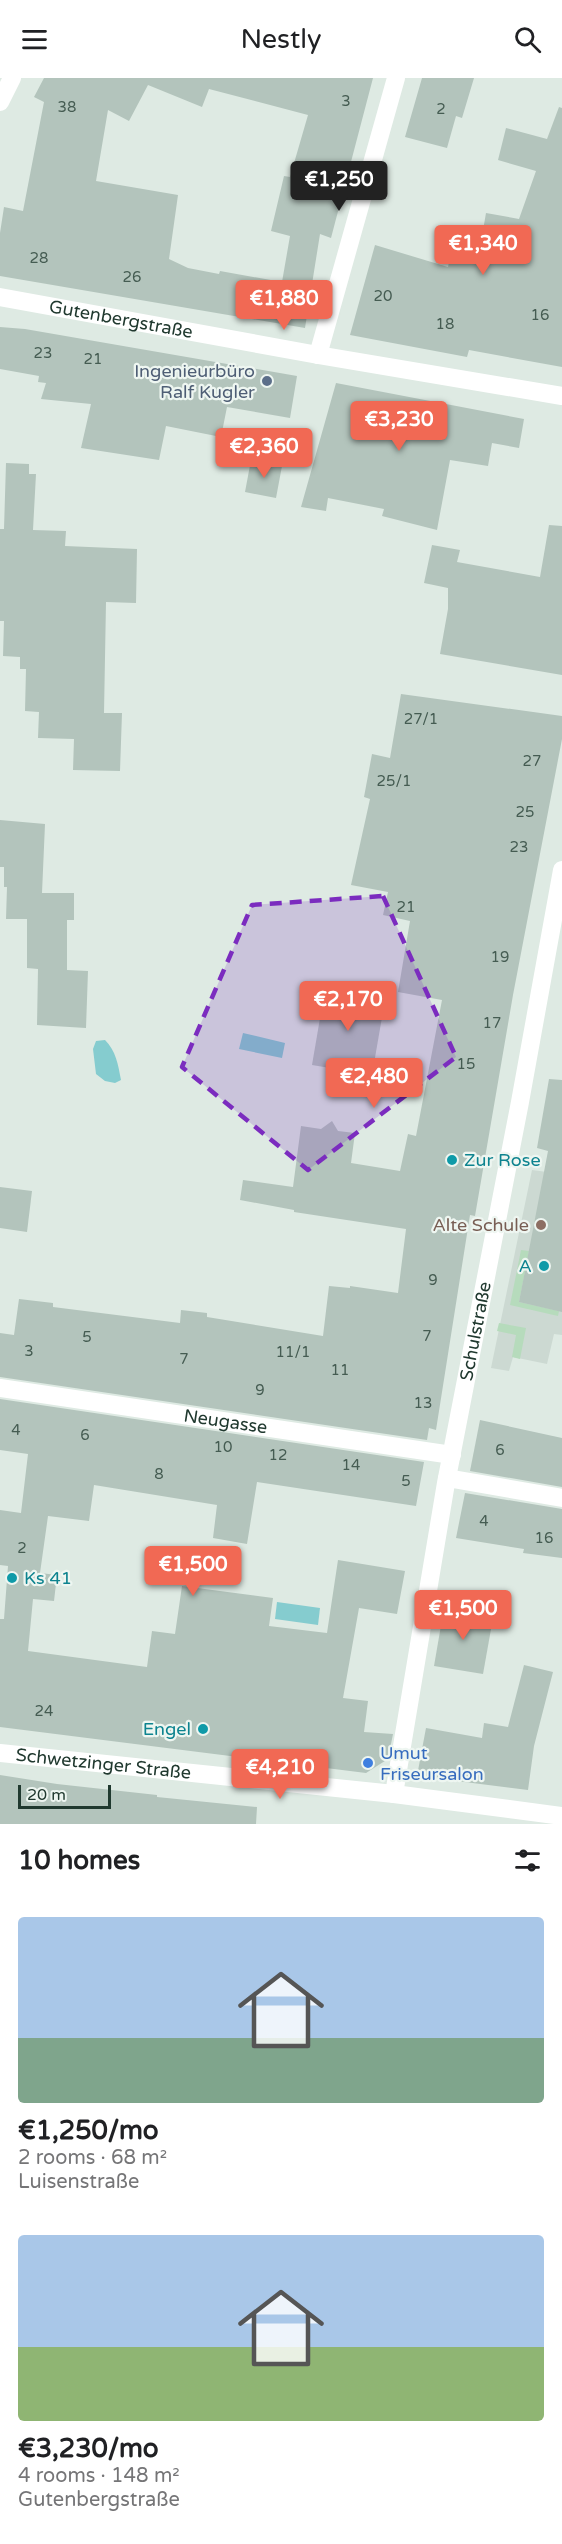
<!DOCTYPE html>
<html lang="en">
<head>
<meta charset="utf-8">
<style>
	body { margin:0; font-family:"Varela Round",sans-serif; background:#f6f6f6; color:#202124; height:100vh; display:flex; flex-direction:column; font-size:22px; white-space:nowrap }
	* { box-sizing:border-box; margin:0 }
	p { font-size:20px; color:#757577 }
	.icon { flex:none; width:33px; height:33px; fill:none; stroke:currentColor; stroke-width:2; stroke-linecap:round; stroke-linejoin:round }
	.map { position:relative; height:1746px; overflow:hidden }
	.side { display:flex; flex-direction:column; background:#fff; flex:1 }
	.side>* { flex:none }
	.scale { position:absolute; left:18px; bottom:15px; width:93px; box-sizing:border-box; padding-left:6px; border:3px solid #20392f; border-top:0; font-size:16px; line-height:21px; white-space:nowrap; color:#20392f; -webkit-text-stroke:4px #eef6f1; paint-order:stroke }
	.price { position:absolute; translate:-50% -51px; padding:0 14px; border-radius:6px; background:#f16954; color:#fff; font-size:20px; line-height:39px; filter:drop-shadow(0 2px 3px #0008) }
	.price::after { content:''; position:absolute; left:50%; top:36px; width:18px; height:14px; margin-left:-9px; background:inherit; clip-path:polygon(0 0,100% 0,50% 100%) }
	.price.active { background:#222; color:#fff }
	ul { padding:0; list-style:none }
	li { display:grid; align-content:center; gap:12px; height:318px; padding:0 18px }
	li span { display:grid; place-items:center; height:186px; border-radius:6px; color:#555 }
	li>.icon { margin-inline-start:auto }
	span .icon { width:108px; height:108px; fill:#fffc; stroke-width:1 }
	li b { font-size:26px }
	h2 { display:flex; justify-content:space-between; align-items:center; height:72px; padding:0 18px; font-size:26px }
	header { display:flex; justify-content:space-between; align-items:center; height:78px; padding:0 18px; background:#fff; font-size:27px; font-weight:600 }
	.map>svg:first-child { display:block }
</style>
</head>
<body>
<header><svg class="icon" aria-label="menu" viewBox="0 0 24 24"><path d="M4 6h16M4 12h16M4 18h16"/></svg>Nestly<svg class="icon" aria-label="search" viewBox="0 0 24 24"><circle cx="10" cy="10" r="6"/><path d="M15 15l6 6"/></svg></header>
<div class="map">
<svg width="562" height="1746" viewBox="0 0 562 1746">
	<rect width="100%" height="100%" fill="#deeae3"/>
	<path fill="#ccd9d2" d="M532 1092 562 1096V1257L554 1256 547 1286 513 1279 509 1293 491 1290Z"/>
	<g fill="#b6dbbc">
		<path d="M521 1172 529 1173 519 1224 559 1233 558 1238 510 1227Z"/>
		<path d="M499 1245 526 1250 520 1281 512 1279 516 1257 497 1253Z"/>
	</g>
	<g fill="#85cccf">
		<path d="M243 955 285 965 282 980 239 971Z"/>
		<path d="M105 962C116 973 118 986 121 1002L115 1005 105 1003 96 996 93 971 96 963Z"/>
		<path d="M277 1524 320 1530 318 1547 275 1541Z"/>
	</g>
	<g fill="#b3c4bc" fill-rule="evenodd">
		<path d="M44 0H373L331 160 320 156 305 250 0 198V155L4 129 23 133 44 24 34 19ZM148 7 202 29 209 11 308 37 290 99 284 98 271 153 290 158 282 204 220 193 219 196 188 190 169 181 178 117 96 103 108 32 129 43Z"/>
		<path d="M422 0H474L462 40 456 38 447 70 405 59Z"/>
		<path d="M559 29 562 30V289L469 272 467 279 350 257 375 167 448 189 454 159 481 164 486 135 519 141 536 93 498 82 506 50 547 61Z"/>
		<path d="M0 249 25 251 297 298 290 340 227 329 221 359 166 348 159 382 81 370 91 326 41 321 46 305 38 304 39 298 0 291Z"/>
		<path d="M336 305 524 341 519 370 492 365 488 388 450 382 437 452 382 438 384 431 328 420 326 433 301 429Z"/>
		<path d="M251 382 282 388 276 420 245 414Z"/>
		<path d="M6 385 29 386V396H36L33 452 66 453 65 468 137 471 136 525 106 524 104 635H122L120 693 73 692 74 661 38 660 39 634 25 633 26 591H20V579L3 578 4 543H0V451H4Z"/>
		<path d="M549 447 562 448V597L440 576 448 531V510L424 505 432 467 460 472 457 484 540 499Z"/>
		<path d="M401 616 562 638V661L513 917 475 1138 470 1137 436 1352 429 1350 427 1362 0 1299V1255L14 1257 19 1221 53 1225V1229L180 1245 181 1232 207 1235V1239L323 1258 329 1208 350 1210V1208L398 1215 406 1151 294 1134V1132L240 1122 243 1102 293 1109 301 1048 321 1051 332 1043 338 1053 355 1055 351 1085 400 1093 408 1056 416 1058 442 922 398 914 410 843 383 837 388 814 351 807 370 721 364 719 372 676 390 680Z"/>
		<path d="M0 742 45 746 42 815H74V842H67V892L88 893 86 950 37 947 38 891 27 890V841H6L7 809H4V789H0Z"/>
		<path d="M325 911 385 922 372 997 312 987Z"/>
		<path d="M549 1001 562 1002V1234L519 1224 548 1073 537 1070Z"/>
		<path d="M0 1109 32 1113 27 1154 0 1150Z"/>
		<path d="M0 1321 424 1384 416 1428 257 1404 247 1466 213 1460 217 1427 94 1407 89 1443 48 1438 40 1495 57 1497 54 1523 33 1521 28 1573 147 1589 152 1553 175 1556 182 1508 273 1520 269 1548 327 1555 338 1482 405 1493 397 1536 359 1530 343 1620 368 1623 364 1654 393 1656 388 1681 366 1695 0 1649V1541H4L8 1488 0 1487V1432L21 1435 28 1376 0 1372Z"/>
		<path d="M480 1342 562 1360V1409L470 1393Z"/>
		<path d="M465 1415 562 1431V1480L523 1475 524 1471 456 1460Z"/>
		<path d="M444 1530 493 1540 483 1596 434 1588Z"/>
		<path d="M524 1587 553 1594 534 1668 528 1712 417 1698 426 1650 482 1660 484 1645 508 1649Z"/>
		<path d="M0 1697 57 1706 157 1717V1719L257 1729 256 1746H0Z"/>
	</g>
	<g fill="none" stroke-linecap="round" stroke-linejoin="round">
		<g stroke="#fff" stroke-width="18">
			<path d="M0 24 12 0"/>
			<path id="s1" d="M0 219 318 277 562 318"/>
			<path d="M318 277 396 0"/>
			<path id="s2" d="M0 1310 452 1377"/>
			<path d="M447 1400 562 1420"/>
			<path id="s3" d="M0 1675 394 1716 562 1738"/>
			<path id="s4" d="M394 1716 446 1405 520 1024 562 792"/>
		</g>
	</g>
	<path fill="#7b2cbf" fill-opacity="0.2" stroke="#7b2cbf" stroke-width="4.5" stroke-dasharray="12 8" stroke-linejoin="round" d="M383 818 456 979 308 1092 182 989 252 827Z"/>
	<circle fill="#5c6f8a" stroke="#eef6f1" stroke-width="2" cx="267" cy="303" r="6"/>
	<g fill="#0f9aa8" stroke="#eef6f1" stroke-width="2">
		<circle cx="452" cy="1082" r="6"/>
		<circle cx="544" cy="1188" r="6"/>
		<circle cx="12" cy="1500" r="6"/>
		<circle cx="203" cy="1651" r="6"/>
	</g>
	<circle fill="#8d6e63" stroke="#eef6f1" stroke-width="2" cx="541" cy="1147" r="6"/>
	<circle fill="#3f7fe0" stroke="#eef6f1" stroke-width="2" cx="368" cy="1685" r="6"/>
	<g text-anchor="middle" stroke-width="4.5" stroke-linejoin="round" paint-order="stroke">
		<g font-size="15" fill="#455c52">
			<text x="346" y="28">3</text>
			<text x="67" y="34">38</text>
			<text x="441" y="36">2</text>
			<text x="39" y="185">28</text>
			<text x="132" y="204">26</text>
			<text x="383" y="223">20</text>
			<text x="540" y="242">16</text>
			<text x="445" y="251">18</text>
			<text x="43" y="280">23</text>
			<text x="93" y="286">21</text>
			<text x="421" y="646">27/1</text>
			<text x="532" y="688">27</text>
			<text x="394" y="708">25/1</text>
			<text x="525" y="739">25</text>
			<text x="519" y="774">23</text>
			<text x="406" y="834">21</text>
			<text x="500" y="884">19</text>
			<text x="492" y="950">17</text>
			<text x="466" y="991">15</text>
			<text x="433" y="1207">9</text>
			<text x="427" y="1263">7</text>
			<text x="87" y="1264">5</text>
			<text x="29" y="1278">3</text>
			<text x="293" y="1279">11/1</text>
			<text x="184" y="1286">7</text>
			<text x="340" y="1297">11</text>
			<text x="260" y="1317">9</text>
			<text x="423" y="1330">13</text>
			<text x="16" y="1357">4</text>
			<text x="85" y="1362">6</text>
			<text x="223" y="1374">10</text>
			<text x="500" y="1377">6</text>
			<text x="278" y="1382">12</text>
			<text x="351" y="1392">14</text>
			<text x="159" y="1401">8</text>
			<text x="406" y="1408">5</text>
			<text x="484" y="1448">4</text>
			<text x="544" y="1465">16</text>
			<text x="22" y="1475">2</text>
			<text x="44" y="1638">24</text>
		</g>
		<g font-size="18" fill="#20392f" stroke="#eef6f1">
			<text dy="6" stroke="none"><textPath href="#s1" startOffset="123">Gutenbergstraße</textPath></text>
			<text dy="6" stroke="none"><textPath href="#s4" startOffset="470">Schulstraße</textPath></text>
			<text dy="6" stroke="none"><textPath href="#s2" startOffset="228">Neugasse</textPath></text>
			<text dy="6" stroke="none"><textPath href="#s3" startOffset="104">Schwetzinger Straße</textPath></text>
		</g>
		<g font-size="18" fill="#4e5e75" stroke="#eef6f1" text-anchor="end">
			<text x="255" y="299">Ingenieurbüro<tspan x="255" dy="21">Ralf Kugler</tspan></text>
		</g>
		<g font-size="18" fill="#0d838f" stroke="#eef6f1" text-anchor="start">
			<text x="464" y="1088">Zur Rose</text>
			<text x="532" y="1194" text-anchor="end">A</text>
			<text x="24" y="1506">Ks 41</text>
			<text x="191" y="1657" text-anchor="end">Engel</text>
		</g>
		<g font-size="18" fill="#785e54" stroke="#eef6f1" text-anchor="end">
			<text x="529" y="1153">Alte Schule</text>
		</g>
		<g font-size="18" fill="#366cbe" stroke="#eef6f1" text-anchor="start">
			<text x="380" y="1681">Umut<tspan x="380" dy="21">Friseursalon</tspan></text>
		</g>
	</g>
</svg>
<div class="scale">20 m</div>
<b class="price active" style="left:339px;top:134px">€1,250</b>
<b class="price" style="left:483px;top:198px">€1,340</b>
<b class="price" style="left:284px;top:253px">€1,880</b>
<b class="price" style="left:399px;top:374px">€3,230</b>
<b class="price" style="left:264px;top:401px">€2,360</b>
<b class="price" style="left:348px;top:954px">€2,170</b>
<b class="price" style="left:374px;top:1031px">€2,480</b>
<b class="price" style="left:193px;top:1519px">€1,500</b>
<b class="price" style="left:463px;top:1563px">€1,500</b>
<b class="price" style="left:280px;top:1722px">€4,210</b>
</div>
<section class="side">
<h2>10 homes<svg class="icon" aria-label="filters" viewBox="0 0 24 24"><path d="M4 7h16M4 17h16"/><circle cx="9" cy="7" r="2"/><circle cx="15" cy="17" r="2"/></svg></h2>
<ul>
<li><span style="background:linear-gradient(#a9c7e8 65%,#7fa58c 0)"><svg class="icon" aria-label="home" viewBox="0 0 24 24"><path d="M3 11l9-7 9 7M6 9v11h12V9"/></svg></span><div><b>€1,250/mo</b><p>2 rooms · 68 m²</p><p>Luisenstraße</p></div></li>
<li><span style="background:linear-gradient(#a9c7e8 60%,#8fb573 0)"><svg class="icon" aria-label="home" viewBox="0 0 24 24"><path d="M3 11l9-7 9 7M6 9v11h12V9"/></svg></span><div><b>€3,230/mo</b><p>4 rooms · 148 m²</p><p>Gutenbergstraße</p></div></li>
</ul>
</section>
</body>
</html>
